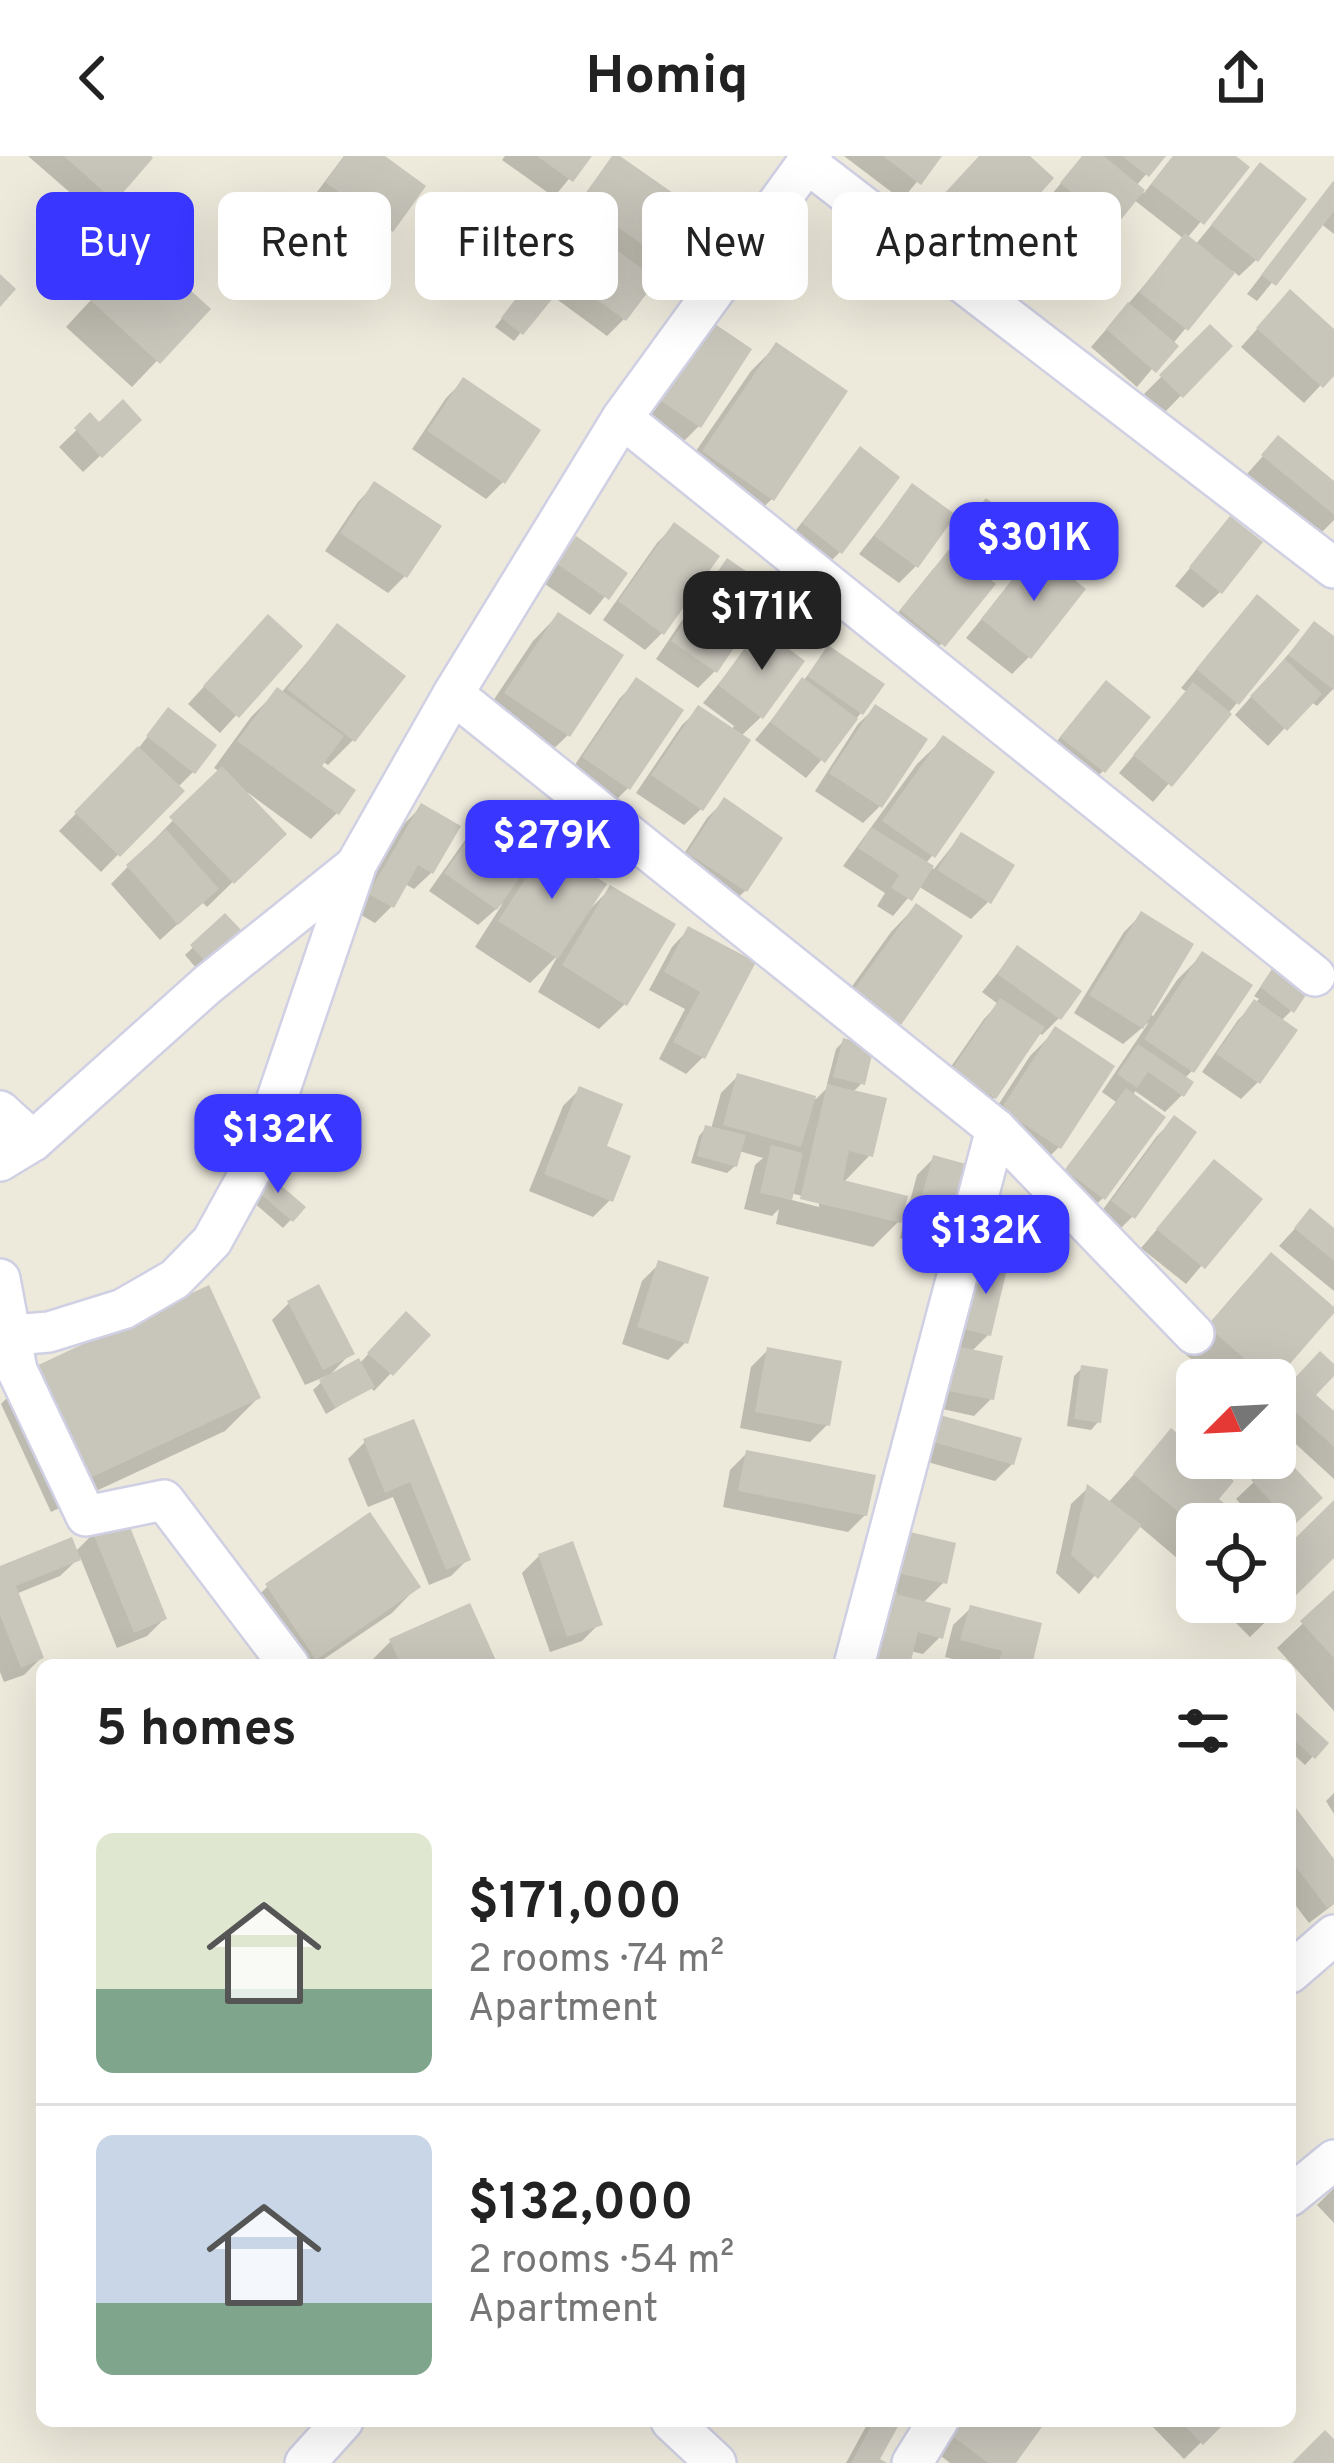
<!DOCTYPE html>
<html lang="en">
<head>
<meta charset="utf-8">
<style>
	body { margin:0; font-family:Overpass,sans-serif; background:#f2f2f2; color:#222; height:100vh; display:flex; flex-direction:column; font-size:45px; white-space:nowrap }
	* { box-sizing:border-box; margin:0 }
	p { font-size:39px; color:#767676 }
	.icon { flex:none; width:66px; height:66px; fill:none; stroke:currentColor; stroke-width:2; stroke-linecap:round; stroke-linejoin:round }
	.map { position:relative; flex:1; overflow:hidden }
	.details { position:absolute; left:36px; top:1503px; width:1260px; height:768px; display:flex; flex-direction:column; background:#fff; border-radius:18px; box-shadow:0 12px 48px #0002 }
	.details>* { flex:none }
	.banner { position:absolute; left:36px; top:36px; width:1263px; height:108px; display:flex; gap:24px }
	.needle { width:78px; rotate:246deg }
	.buttons { position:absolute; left:1176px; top:1203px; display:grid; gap:24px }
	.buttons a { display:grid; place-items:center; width:120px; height:120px; border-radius:18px; background:#fff; box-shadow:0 12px 48px #0002; font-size:60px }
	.price { position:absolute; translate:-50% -102px; padding:0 27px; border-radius:24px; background:#3836ff; color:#fff; font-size:39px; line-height:78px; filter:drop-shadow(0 3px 6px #0008) }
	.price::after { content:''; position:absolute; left:50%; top:72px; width:36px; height:27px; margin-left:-18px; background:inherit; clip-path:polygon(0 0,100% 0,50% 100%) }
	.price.on { background:#222; color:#fff }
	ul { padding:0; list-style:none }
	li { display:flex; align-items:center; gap:36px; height:300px; padding:0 60px }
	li+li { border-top:3px solid #e0e0e0 }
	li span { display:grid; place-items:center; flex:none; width:336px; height:240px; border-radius:18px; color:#555 }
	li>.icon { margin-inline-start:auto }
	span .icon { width:144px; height:144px; fill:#fffc; stroke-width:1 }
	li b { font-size:51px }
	h2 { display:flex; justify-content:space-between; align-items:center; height:144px; padding:0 60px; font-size:51px }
	.tag { padding:0 42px; border-radius:18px; background:#fff; box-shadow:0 12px 48px #0002; font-size:42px; line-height:108px }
	.tag.on { background:#3836ff; color:#fff }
	header { display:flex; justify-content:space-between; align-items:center; height:156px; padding:0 60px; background:#fff; font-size:54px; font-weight:700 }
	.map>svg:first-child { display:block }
</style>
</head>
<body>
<header><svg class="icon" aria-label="back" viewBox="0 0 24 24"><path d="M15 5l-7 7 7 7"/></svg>Homiq<svg class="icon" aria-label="share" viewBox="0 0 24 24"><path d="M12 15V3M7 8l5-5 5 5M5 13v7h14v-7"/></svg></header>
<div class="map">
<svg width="1334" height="2307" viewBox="0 0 1334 2307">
	<rect width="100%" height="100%" fill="#ede9db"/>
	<g fill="#0003" fill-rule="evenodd">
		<path d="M28 0H146L97 60Z"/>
		<path d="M344 0H380L391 74 374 90 311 44Z"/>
		<path d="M505 0H588L554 41 502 4Z"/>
		<path d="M615 0 688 52 640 115 624 163 607 180 551 139 514 185 495 171 576 71 566 63Z"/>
		<path d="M844 0H938L902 44Z"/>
		<path d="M981 0H1025L993 86 976 102 928 59Z"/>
		<path d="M1084 0H1162L1136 30 1144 37 1173 0H1231L1246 12 1187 82 1195 89 1260 10 1256 104 1239 120 1233 115 1137 231 1091 191 1184 83 1133 43 1096 86 1046 45Z"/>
		<path d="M1334 26V78L1320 67 1257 145 1247 138Z"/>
		<path d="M704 65 690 125 674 142 656 130 687 82Z"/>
		<path d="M115 118 206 153 132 231 66 171Z"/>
		<path d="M1274 154 1334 177V215L1304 247 1241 191Z"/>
		<path d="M1210 172 1229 190 1164 257 1144 238Z"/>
		<path d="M695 187 699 270 682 287 646 263Z"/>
		<path d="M776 190 772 343 746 368 678 321 751 215Z"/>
		<path d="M463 225 503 326 486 343 412 293 446 242Z"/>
		<path d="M90 261 99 270 138 264 83 316 59 291Z"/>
		<path d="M1278 283 1334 329V364L1320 378 1247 318Z"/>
		<path d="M860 294 840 396 823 413 787 385Z"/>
		<path d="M374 329 405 420 388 437 325 395 358 346Z"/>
		<path d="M912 331 916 410 899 427 859 398Z"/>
		<path d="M986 346 1034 384 1002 419 954 382Z"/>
		<path d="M1230 364 1220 436 1203 452 1175 430Z"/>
		<path d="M674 370 662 477 645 494 603 464 657 387Z"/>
		<path d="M576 384 624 417 590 459 542 426Z"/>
		<path d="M1036 397 1029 501 1012 518 966 482Z"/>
		<path d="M727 406 715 515 698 532 656 503 710 423Z"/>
		<path d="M934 412 991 428 926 506 885 473Z"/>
		<path d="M558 459 568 579 542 604 481 563 533 485Z"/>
		<path d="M1241 459 1237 547 1153 646 1119 617 1187 536 1181 532Z"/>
		<path d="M1314 469 1334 484V532L1317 550 1310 545 1268 590 1235 559Z"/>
		<path d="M337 471 353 584 328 609 322 605 318 611 337 657 311 683 247 636 245 638 282 678 207 751 202 746 160 784 111 728 220 616 214 612 251 561 277 535 280 538Z"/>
		<path d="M761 475V561L740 581 701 653 684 669 636 637 682 569 699 553 731 575 734 570 703 547Z"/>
		<path d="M251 479 299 490 220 577 188 548Z"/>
		<path d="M829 493 861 557 806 622 755 584Z"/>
		<path d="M637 525 628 632 611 649 568 619 620 542Z"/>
		<path d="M1089 545 1103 615 1086 632 1046 599Z"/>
		<path d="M875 552 880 650 863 667 815 635 858 568Z"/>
		<path d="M168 555 193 616 177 632 180 635 101 716 59 675 133 599Z"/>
		<path d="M943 583 932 700 925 708 934 713 961 679 988 746 971 763 918 730 893 760 877 750 885 737 843 710 917 608Z"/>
		<path d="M724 645 779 682 745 735 728 751 673 715 707 662Z"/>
		<path d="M494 649 521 719 547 693 590 753 611 732 625 848 599 873 538 836 558 799 530 827 475 791 503 747 478 769 429 735 478 666Z"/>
		<path d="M421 651 431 717 414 733 405 728 392 750 375 767 354 755 404 668Z"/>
		<path d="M916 750 898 867 873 892 830 861 891 776Z"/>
		<path d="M1141 759 1149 857 1153 860 1177 824 1202 799 1192 915 1184 923 1182 939 1165 956 1135 935 1103 1042 1086 1058 1051 1032 1116 946 1102 936 1149 866 1123 888 1074 857 1124 776Z"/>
		<path d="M225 761 238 775 197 813 185 799Z"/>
		<path d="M688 774 752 808 703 901 686 918 659 903 685 853 649 834 672 791Z"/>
		<path d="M1018 792 1059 862 1042 879 1038 876 994 942 977 958 937 931 984 863 998 848 982 836Z"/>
		<path d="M1265 825 1291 855 1281 865 1258 926 1241 943 1202 916 1238 864 1259 843 1254 840Z"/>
		<path d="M1056 874 1059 991 1034 1016 978 980 1030 900Z"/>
		<path d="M844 885 862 927 852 937 870 999 843 1027 899 1065 873 1091 776 1068 779 1053 772 1060 744 1053 755 1009 763 1002 739 995 735 1010 727 1017 691 1007 699 980 706 972 711 973 721 937 738 920 816 943 830 929 827 928 836 893ZM786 1036 819 1044V1051L784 1042Z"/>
		<path d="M580 933 603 992 610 1044 593 1061 529 1035 563 950Z"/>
		<path d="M1174 963 1132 1061 1116 1077 1096 1063 1157 980Z"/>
		<path d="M934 1002 945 1073 928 1090 900 1082 917 1019Z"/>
		<path d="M1214 1007 1258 1043 1186 1128 1141 1092Z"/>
		<path d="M263 1018 302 1052 283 1072 244 1038Z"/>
		<path d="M1310 1056 1334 1076V1135L1279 1090Z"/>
		<path d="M659 1108 685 1187 668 1204 622 1188 642 1125Z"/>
		<path d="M964 1122 988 1179 971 1196 991 1243 974 1260 933 1251Z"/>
		<path d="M1246 1125 1334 1153V1157L1272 1224H1215L1184 1197Z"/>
		<path d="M289 1147 351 1197 328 1221 359 1208 389 1176 427 1179 374 1235 370 1231 326 1258 313 1234 329 1219 305 1229 272 1164Z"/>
		<path d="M768 1194 827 1269 810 1286 740 1272 751 1211Z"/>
		<path d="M1082 1212 1098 1266 1091 1274 1067 1270 1074 1220Z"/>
		<path d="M1334 1212 1312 1239 1334 1260V1323L1275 1269V1247L1303 1216Z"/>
		<path d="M34 1214 258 1242 225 1275 51 1356 1 1248Z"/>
		<path d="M412 1267 468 1403 451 1420 429 1429 393 1341 368 1351 348 1303 365 1286Z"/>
		<path d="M1172 1276 1197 1298V1302H1202L1214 1343 1244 1368H1197V1419L1138 1369 1079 1438 1056 1417 1071 1348 1088 1332 1108 1347Z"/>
		<path d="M924 1279 1012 1308 995 1325 917 1303Z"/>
		<path d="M747 1297 865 1359 848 1376 723 1351 730 1314Z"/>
		<path d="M1280 1301 1319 1342 1275 1384V1368H1260L1236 1343Z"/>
		<path d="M1334 1348V1399L1250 1481 1225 1456 1235 1446H1275V1406Z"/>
		<path d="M369 1361 417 1431 392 1457 315 1509H277L241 1456 267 1431Z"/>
		<path d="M94 1377 164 1463 147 1480 117 1492 80 1401 60 1420 16 1438 41 1502 24 1519 4 1526 0 1516V1413L75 1396Z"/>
		<path d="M911 1379 944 1426 922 1448 940 1481 923 1498 910 1495 907 1509H864L876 1458 897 1437 885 1434 894 1396Z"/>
		<path d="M539 1400 599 1468 582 1485 550 1496 522 1417Z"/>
		<path d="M1334 1438V1555L1277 1492Z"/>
		<path d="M971 1452 1029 1509H977L945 1501 953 1469Z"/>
		<path d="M391 1485 495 1509H367Z"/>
		<path d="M1290 1555 1325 1587 1305 1609 1290 1595Z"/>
		<path d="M1334 1637V1658L1326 1645Z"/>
		<path d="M1290 1649 1334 1708V1748L1309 1767 1296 1750 1290 1756Z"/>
		<path d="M1334 2032V2067L1317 2049Z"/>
		<path d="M869 2265H897L876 2304 881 2307H846Z"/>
		<path d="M961 2265H1035L1012 2307H950L937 2297Z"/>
		<path d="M1147 2265H1223L1184 2303Z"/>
	</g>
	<g fill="#c8c5bb">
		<path d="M64 0H151L153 2 115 46Z"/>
		<path d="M345 0H385L426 30 393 76 325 26Z"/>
		<path d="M537 0H592L573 26Z"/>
		<path d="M612 0H620L693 51 659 100 580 45Z"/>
		<path d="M883 0H942L921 29Z"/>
		<path d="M979 0H1030L1054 22 995 88 942 40Z"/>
		<path d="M1082 0H1104L1145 34 1115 71 1060 27Z"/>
		<path d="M1122 0H1166L1149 21Z"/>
		<path d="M1173 0H1236L1250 11 1204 69 1151 28Z"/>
		<path d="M1260 6 1307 43 1258 106 1211 69Z"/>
		<path d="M1334 24V55L1276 130 1261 119Z"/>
		<path d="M703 61 725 76 693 127 671 112Z"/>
		<path d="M578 65 657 124 626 165 547 107Z"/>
		<path d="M1185 77 1235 117 1188 175 1139 136Z"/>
		<path d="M140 88 211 153 160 208 90 144Z"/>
		<path d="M0 118 16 133 0 151Z"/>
		<path d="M530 124 553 142 523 179 501 162Z"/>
		<path d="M1290 133 1334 173V220L1323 232 1256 172Z"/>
		<path d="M1128 146 1179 190 1156 217 1106 173Z"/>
		<path d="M712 166 752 193 701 272 661 245Z"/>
		<path d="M1210 168 1233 190 1183 242 1159 219Z"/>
		<path d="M776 186 848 235 774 345 702 295Z"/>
		<path d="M463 221 541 274 505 328 427 275Z"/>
		<path d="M123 243 142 264 102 302 74 272 90 256 99 266Z"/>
		<path d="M1278 279 1334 325V359L1261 299Z"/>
		<path d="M860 290 900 321 842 398 802 367Z"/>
		<path d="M374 325 442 370 407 422 340 377Z"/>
		<path d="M912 327 956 359 918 412 874 380Z"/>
		<path d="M986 342 1038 383 1021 404 969 364Z"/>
		<path d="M1230 360 1263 386 1222 438 1189 411Z"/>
		<path d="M674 366 720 400 664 479 618 445Z"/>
		<path d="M576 380 628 417 609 444 557 408Z"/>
		<path d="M951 391 996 428 945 491 900 454Z"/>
		<path d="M1036 393 1086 433 1031 503 981 463Z"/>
		<path d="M727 402 773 434 717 517 671 485Z"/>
		<path d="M1257 438 1300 474 1239 549 1196 513Z"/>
		<path d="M558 456 624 499 570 581 504 537Z"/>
		<path d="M268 458 303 490 239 562 203 530Z"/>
		<path d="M1314 465 1334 480V534L1288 499Z"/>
		<path d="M337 467 406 520 355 586 287 533Z"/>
		<path d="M760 471 805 505 763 563 718 529Z"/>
		<path d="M828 489 885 528 863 559 807 520Z"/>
		<path d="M1285 503 1322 538 1287 575 1250 540Z"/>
		<path d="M636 521 684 554 630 634 582 601Z"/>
		<path d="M802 521 858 563 825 607 770 566Z"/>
		<path d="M1106 524 1151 561 1105 617 1060 581Z"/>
		<path d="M1193 526 1232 558 1172 631 1133 599Z"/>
		<path d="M277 531 344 580 322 610 356 634 339 659 237 585Z"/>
		<path d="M875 548 928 583 882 652 829 617Z"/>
		<path d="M698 549 751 584 703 655 651 619Z"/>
		<path d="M168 551 217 589 195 618 146 580Z"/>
		<path d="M943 579 995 616 935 702 882 665Z"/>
		<path d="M138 590 185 635 120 701 74 656Z"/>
		<path d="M222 610 287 678 234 728 169 661Z"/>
		<path d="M724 641 783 682 747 736 687 697Z"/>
		<path d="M494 645 547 682 497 754 444 717Z"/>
		<path d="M421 647 461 670 433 718 418 709 394 752 368 738Z"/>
		<path d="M871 671 934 710 912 745 891 732 899 719 858 692Z"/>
		<path d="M166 673 219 733 178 769 126 709Z"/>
		<path d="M961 676 1015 709 991 748 937 714Z"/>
		<path d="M547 689 607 728 558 803 498 765Z"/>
		<path d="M610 729 676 768 627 850 562 809Z"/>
		<path d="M916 747 963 780 901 869 853 835Z"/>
		<path d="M1141 755 1194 788 1143 873 1089 839Z"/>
		<path d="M225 757 242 775 207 807 190 789Z"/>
		<path d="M688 770 756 806 705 903 673 886 700 836 664 816Z"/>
		<path d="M1017 789 1082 835 1061 864 997 818Z"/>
		<path d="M1202 795 1253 829 1194 917 1144 883Z"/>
		<path d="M1272 813 1306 839 1294 857 1260 831Z"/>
		<path d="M1000 842 1045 871 996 943 952 913Z"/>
		<path d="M1254 843 1298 874 1260 928 1216 898Z"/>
		<path d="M1055 870 1115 910 1061 993 1001 953Z"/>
		<path d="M843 882 874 890 865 929 833 921Z"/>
		<path d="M1138 888 1194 926 1184 941 1148 916 1137 932 1117 918Z"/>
		<path d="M737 917 816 940 801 991 723 969Z"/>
		<path d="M827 928 887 942 873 1001 849 995 843 1024 908 1040 901 1067 800 1043Z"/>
		<path d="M579 930 623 948 607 990 631 1000 613 1046 544 1018Z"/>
		<path d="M1126 932 1166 961 1105 1044 1065 1014Z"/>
		<path d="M1174 959 1197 976 1135 1063 1111 1045Z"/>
		<path d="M705 969 746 979 737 1011 697 1000Z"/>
		<path d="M771 989 803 997 792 1044 760 1037Z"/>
		<path d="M933 999 966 1008 947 1074 915 1065Z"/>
		<path d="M1214 1003 1263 1043 1205 1113 1156 1073Z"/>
		<path d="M263 1014 306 1051 293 1066 250 1029Z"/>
		<path d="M1310 1052 1334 1072V1105L1294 1072Z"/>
		<path d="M1271 1096 1334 1151V1157L1276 1224H1269L1207 1170Z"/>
		<path d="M980 1102 1008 1109 991 1180 963 1173Z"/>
		<path d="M658 1104 709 1121 688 1188 637 1171Z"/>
		<path d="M319 1128 355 1198 323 1214 287 1145Z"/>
		<path d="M209 1129 261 1242 84 1325 32 1212Z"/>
		<path d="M406 1155 431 1179 393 1220 367 1197Z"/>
		<path d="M957 1190 1003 1200 994 1244 948 1235Z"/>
		<path d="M767 1191 842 1205 830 1270 755 1256Z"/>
		<path d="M1320 1195 1334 1208V1220L1316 1239 1334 1255V1291L1278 1240Z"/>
		<path d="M359 1202 375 1231 335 1252 319 1224Z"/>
		<path d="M1081 1209 1108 1213 1101 1267 1074 1263Z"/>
		<path d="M940 1259 1022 1282 1014 1309 933 1286Z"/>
		<path d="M414 1263 471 1404 446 1414 410 1326 385 1337 363 1283Z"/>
		<path d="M1171 1272 1197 1294V1302H1207L1234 1325 1219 1343 1249 1368H1197V1372L1133 1318Z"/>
		<path d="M746 1294 876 1319 867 1360 738 1335Z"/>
		<path d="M1280 1296 1323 1342 1293 1370 1251 1324Z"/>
		<path d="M1087 1328 1142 1369 1098 1423 1071 1399Z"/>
		<path d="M1334 1344V1402L1277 1458 1266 1446H1275V1402Z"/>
		<path d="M370 1356 421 1431 316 1504 265 1428Z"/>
		<path d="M126 1361 167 1463 134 1477 92 1375Z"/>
		<path d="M910 1376 956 1387 947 1428 901 1418Z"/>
		<path d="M72 1381 81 1404 16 1430 44 1502 21 1512 0 1459V1410Z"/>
		<path d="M573 1385 603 1469 567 1481 538 1398Z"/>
		<path d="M1334 1434V1502L1300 1465Z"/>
		<path d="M892 1437 951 1452 943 1483 918 1476 910 1509H875Z"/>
		<path d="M470 1447 498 1509H401L389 1483Z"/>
		<path d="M970 1449 1042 1467 1032 1509H998L1002 1495 960 1484Z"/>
		<path d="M1290 1551 1329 1587 1315 1603 1290 1581Z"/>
		<path d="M1290 1644 1334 1703V1747L1327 1752 1290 1703Z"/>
		<path d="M874 2265H901L880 2303 887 2307H851Z"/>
		<path d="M962 2265H1040L1044 2268 1016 2307H988L951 2279Z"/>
		<path d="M1180 2265H1227L1203 2289Z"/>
		<path d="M1325 2274 1334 2283V2307H1292Z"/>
	</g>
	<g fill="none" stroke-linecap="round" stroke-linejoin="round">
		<g stroke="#d0d0e4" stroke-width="44">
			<g id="minor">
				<path d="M807 7 1334 412"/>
				<path d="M622 262 1315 820"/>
				<path d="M453 538 996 973 1194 1178"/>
				<path d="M0 955 33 985"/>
				<path d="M0 1005 33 985 207 829 355 710"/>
				<path d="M0 1123 17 1214 86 1360 164 1344 289 1509"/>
				<path d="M13 1179 49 1176 123 1153 175 1123 212 1085 255 1007 357 707 453 538 622 262 812 0"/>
				<path d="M854 1509 996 973"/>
				<path d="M1290 1817 1334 1779"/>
				<path d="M1290 2040 1334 2004"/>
				<path d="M671 2265 716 2307"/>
				<path d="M305 2307 343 2265"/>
				<path d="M912 2307 938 2265"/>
			</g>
		</g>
		<use href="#minor" stroke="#fff" stroke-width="39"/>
	</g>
</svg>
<div class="buttons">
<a><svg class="needle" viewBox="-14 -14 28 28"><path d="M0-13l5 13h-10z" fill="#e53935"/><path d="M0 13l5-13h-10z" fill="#767676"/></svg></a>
<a><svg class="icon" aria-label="locate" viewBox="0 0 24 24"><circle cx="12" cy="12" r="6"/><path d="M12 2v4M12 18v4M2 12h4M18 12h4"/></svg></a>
</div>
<b class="price" style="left:1034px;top:448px">$301K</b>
<b class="price on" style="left:762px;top:517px">$171K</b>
<b class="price" style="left:552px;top:746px">$279K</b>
<b class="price" style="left:278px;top:1040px">$132K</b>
<b class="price" style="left:986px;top:1141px">$132K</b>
<div class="banner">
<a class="tag on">Buy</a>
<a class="tag">Rent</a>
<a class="tag">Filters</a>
<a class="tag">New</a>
<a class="tag">Apartment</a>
</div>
<section class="details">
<h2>5 homes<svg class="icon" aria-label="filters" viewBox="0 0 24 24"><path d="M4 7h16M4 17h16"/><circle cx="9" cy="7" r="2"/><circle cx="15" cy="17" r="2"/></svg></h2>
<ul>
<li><span style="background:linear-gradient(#dfe7d0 65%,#7fa58c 0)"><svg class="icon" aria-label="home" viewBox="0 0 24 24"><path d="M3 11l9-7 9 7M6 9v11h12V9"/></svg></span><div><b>$171,000</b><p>2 rooms · 74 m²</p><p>Apartment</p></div></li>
<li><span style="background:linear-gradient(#c9d6e8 70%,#7fa58c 0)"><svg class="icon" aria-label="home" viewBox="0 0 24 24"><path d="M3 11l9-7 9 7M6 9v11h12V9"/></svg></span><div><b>$132,000</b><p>2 rooms · 54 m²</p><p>Apartment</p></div></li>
</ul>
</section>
</div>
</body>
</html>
